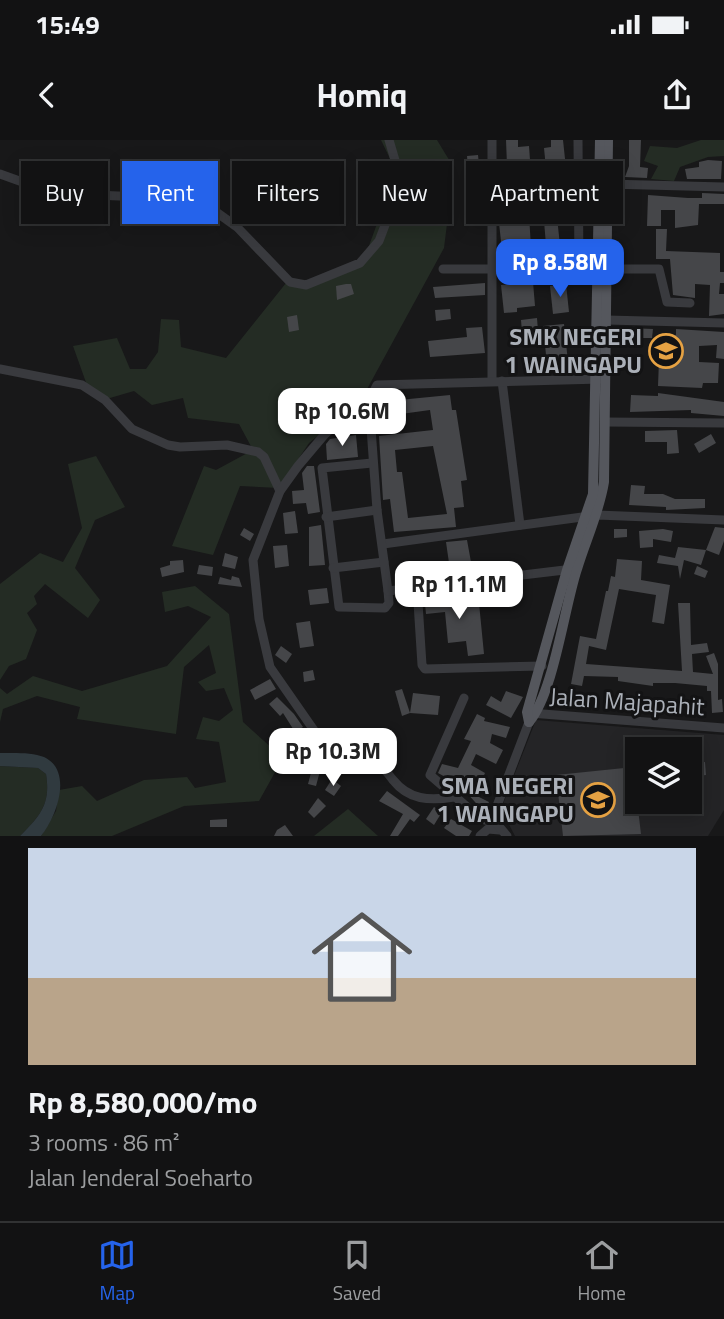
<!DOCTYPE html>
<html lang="en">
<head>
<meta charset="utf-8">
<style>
	body { margin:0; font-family:"Titillium Web",sans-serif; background:#1f2021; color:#f1f3f6; height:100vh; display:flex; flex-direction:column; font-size:26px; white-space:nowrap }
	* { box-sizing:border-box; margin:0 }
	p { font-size:23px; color:#9c9ea0 }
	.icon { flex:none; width:38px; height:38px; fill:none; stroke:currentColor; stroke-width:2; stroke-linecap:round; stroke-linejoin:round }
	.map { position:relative; height:696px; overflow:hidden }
	.panel { display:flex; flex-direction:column; background:#121213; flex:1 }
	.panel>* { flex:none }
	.hud { position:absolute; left:21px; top:21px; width:682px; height:63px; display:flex; gap:14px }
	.controls { position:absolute; left:625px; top:597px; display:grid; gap:14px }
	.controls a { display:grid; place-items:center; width:77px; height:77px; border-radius:0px; background:#121213; box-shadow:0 4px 18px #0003,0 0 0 2px #313233; font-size:35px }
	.price { position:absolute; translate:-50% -60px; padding:0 16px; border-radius:14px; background:#fff; color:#222; font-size:23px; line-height:46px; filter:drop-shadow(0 2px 4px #0008) }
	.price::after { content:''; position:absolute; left:50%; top:42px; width:21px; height:16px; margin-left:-10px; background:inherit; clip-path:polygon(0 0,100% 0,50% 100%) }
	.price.current { background:#2563eb; color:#fff }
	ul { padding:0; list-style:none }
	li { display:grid; align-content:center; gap:14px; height:371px; padding:0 28px }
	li+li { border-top:2px solid #313233 }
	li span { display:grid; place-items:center; height:217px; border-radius:0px; color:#555 }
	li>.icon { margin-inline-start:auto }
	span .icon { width:126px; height:126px; fill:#fffc; stroke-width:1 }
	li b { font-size:30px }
	.tag { padding:0 24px; border-radius:0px; background:#121213; box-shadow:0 4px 18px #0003,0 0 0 2px #313233; font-size:24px; line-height:63px }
	.tag.current { background:#2563eb; color:#fff }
	.status { display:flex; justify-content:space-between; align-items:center; height:49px; padding:0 35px; background:#121213; direction:ltr }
	.status svg { height:19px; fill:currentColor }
	header { display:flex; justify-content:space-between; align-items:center; height:91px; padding:0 28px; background:#121213; font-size:32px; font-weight:700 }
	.tab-bar { display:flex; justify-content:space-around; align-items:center; height:98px; border-top:2px solid #313233; background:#121213; font-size:19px; color:#9c9ea0 }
	.tab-bar a { display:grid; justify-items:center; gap:4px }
	.tab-bar .current { color:#2563eb }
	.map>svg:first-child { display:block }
</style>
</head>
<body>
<div class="status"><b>15:49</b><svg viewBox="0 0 49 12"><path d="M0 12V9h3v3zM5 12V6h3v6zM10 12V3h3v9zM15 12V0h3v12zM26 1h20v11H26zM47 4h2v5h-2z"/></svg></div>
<header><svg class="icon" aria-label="back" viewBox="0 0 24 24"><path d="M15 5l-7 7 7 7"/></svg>Homiq<svg class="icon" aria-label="share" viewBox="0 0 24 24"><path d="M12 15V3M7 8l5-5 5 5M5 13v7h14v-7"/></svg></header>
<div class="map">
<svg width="724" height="696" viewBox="0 0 724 696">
	<rect width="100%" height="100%" fill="#181819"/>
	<path fill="#242426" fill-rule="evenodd" d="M536 580 724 595V670L708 696H515L501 669ZM637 609H690V662H637Z"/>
	<g fill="#242c24">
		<path d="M381 0H437L454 28 444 108 360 262 309 303 279 348 240 346 213 415 172 406 204 326 216 330 253 310 239 284 188 278 183 258 152 265 134 251 103 260 88 248 73 206 117 198 130 229H146L158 212 161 179 179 180 181 207 226 218 286 143 301 147 361 121 366 114 390 48 394 27Z"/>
		<path d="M701 0H724V16L708 17 680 27 674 41 651 39 658 26 644 21 650 6 677 8Z"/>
		<path d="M96 316 125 367 95 380 75 428 100 460 88 478 45 444 34 456 37 464 27 473 37 490 26 519 9 526 0 540V444L40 413 63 422 82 388 68 324Z"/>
		<path d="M195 446 229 474 243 582 283 618 259 661 184 666 112 696H41L56 671 59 650 82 646 97 661 144 640 187 637 195 648 226 642 219 602 196 599 203 577 219 581 233 570 224 548 206 551 198 542 216 533 209 505 184 527 176 594 77 579 80 567 37 556 3 569 0 582V548L7 554 33 536 82 551 167 526 211 477 188 466 165 472 162 452Z"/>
		<path d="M0 626 38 628 46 634C51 664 40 676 20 696H0Z"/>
		<path d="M348 669 378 696H314Z"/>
	</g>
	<path fill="#303a3f" d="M0 613C14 613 32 612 44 617 74 631 56 678 41 696H20C40 676 51 664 46 634L38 628 0 626Z"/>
	<g fill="#454649" fill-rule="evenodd">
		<path d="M506 0H518V7L529 6 530 20 521 21 524 49 508 51Z"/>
		<path d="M551 0H563L568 47 548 49 544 8 551 7Z"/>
		<path d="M629 0H641L640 27 648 28 647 38 625 37 629 26Z"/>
		<path d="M478 15 484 75 466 77 464 58 470 57 467 16Z"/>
		<path d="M708 20 722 21 721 39H687L685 29 699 27V22Z"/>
		<path d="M702 53 724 54V64H699L698 85 675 88V70H661V86H647L648 55 688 58H702Z"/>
		<path d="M528 59 531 107 502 110 499 83 504 82 502 62Z"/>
		<path d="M561 64 562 76 557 77 561 115 547 117 544 81 550 80 548 65Z"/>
		<path d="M656 89H667L666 111 720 113V132H724V143H720L719 154H724V174L709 176 710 145 695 144V158L673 155 670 119H656Z"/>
		<path d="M533 142 535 166 517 168V172L504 173 501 145Z"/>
		<path d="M485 143V155L435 158 433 147Z"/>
		<path d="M346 144H351L354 154 337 160 336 146Z"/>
		<path d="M566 144 569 172 553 174 550 146Z"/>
		<path d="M450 169 451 179 436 181 435 170Z"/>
		<path d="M297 175 299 190 289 192 287 177Z"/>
		<path d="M537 178 538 191 522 192 521 180Z"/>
		<path d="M564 184 568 222 547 224 543 186Z"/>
		<path d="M482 187 485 213 430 217 428 201 467 197 466 188Z"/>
		<path d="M627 188 653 189 652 198H627Z"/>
		<path d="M676 189 724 192V219L716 218 717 205 699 206V222L719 223 718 243H703L702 248 658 246 660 194 676 195Z"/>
		<path d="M658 253 724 262V276L691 273V270L630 272 631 255 658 256Z"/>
		<path d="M450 255 452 270H456L467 340 461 341 464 367 454 368 456 387 394 392 390 359 383 360 379 296 433 290 430 270 401 274 399 260ZM433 306 447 374 408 378 402 332H397L395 310Z"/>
		<path d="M677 290 679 313 667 314V302H645V291Z"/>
		<path d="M711 294 716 303 699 313 694 304Z"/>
		<path d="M356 295 358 317 327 320 326 304 330 299Z"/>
		<path d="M307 326H314L320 372 308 374 306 363 293 364 292 351 304 350 302 333Z"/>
		<path d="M631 345 645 346 644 354H663L675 359H705V368L666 370V367L629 365Z"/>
		<path d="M295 371 298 393 285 394 283 373Z"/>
		<path d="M321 385 325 425 309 426V387Z"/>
		<path d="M715 387 724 388V401L719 415 706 410Z"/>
		<path d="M244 388 254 394 250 401 240 395Z"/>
		<path d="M614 389H627V397L614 398Z"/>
		<path d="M663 389 673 391 671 402 653 399V407L640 408 639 391Z"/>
		<path d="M467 400 473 433 455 436 454 428 401 436 400 426 449 423 446 402Z"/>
		<path d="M287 405 289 426 275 428 273 406Z"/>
		<path d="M678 407 706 410 701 425 684 420 680 439 678 426 657 423 659 415 675 418Z"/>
		<path d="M225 413 238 417 235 429 222 426Z"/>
		<path d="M617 419 642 421 641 440 670 445 664 484 652 482 656 455 619 449 606 510 589 506 586 524 682 531 678 463H690L691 505 707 503 709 512 692 514 693 532 713 534 706 516 714 513 718 524V560L722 559 723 572 712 573 711 551H707V546L675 543H653V546L618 541V537L584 536 582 546 571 544 580 496 596 499 606 451H608L611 436 615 437Z"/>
		<path d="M183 420 184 432 162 437 160 428 170 425V421Z"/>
		<path d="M199 425 213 427 212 436 197 434Z"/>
		<path d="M697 426 708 431 705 438 694 434Z"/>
		<path d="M232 436 239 438 242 447 218 444 220 437 231 440Z"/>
		<path d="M327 448 329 463 310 465 308 450Z"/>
		<path d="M448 451 450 466 479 463 484 514 468 516 466 501 448 503 445 472 426 474 424 454Z"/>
		<path d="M310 481 314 506 300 508 296 483Z"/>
		<path d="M281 506 292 514 286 523 275 515Z"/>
		<path d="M313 530 315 540 304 542 303 532Z"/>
		<path d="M270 539 276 549 255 560 250 550Z"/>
		<path d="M402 549 410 573 402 576 395 551Z"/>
		<path d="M506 551 523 557 511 578 486 565 491 556 501 562Z"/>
		<path d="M413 553 440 556 438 575 410 573Z"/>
		<path d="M277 557 294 574 303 587 295 592 283 573 280 576 269 564Z"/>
		<path d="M477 574 485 578 484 581 510 587 506 598 492 594 490 603 503 610 496 624 476 614 471 625 485 633 475 655 489 662 484 672 466 652 469 650 438 633 442 624 458 628 471 601 464 599Z"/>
		<path d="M298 593 307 600 303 607 293 601Z"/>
		<path d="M705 622 706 635 690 637V623Z"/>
		<path d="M634 627 637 662H669V665L638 669 641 694 563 696 556 635Z"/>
		<path d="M312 629 320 631 316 646 308 644Z"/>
		<path d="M332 639 341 646 334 656 325 650Z"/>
		<path d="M387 651 420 675 414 682 410 679 398 696H390L403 674 379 661Z"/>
		<path d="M318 658 326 666 314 678 308 672Z"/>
		<path d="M434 667 442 672 434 685 426 679Z"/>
		<path d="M227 679V687H210V680Z"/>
		<path d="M451 679 472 691 469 696H456L444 688Z"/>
		<path d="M285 685 293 696H274L277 690Z"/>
	</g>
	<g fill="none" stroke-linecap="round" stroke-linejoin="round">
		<g stroke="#393a3e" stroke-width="9">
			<path d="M578 0 579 130"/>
			<path d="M0 34 39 48 72 54 165 58 205 64 237 87 290 142 306 145 360 123 379 101 398 51 400 37 389 0"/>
			<path d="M607 44 724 47"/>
			<path d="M443 129H659L667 162 690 163"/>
			<path d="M607 180 724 183"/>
			<path d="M0 229 82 245 105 260 132 289 168 305 180 307 227 305 258 312 264 317 280 351"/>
			<path d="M492 241V0"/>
			<path d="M502 241 520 385"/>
			<path d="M369 261 357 266 325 294 298 326 280 351 253 420 259 479 270 527 334 619 338 622C350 623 366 617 377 623 384 627 388 634 393 640 409 660 429 661 454 657"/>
			<path d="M605 282 724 283"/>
			<path d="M372 323 322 328 339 467 385 468 389 463 388 451"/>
			<path d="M326 377 377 370"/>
			<path d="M383 404 597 375 724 380"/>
			<path d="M333 428 384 422"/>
			<path d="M573 429 388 451 377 370 369 261 377 245 601 239"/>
			<path d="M417 447 422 525 425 529 542 526"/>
			<path d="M464 558 430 635 481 679 496 683"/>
			<path d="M530 573 724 588"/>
			<path d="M480 696 488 689 500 690"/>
			<path d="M507 696 496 683 495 671 529 582"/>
		</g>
		<g stroke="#55575d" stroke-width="10">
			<path d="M529 582C554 552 564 468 577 429 586 399 599 373 604 342L608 0"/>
			<path d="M529 582 527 572 567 430 593 354 600 0"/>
		</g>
	</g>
	<defs>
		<g id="school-ring" transform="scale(1.75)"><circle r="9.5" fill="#131314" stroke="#e6a243" stroke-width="1.5"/><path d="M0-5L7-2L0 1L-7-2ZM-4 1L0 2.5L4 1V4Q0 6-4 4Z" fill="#e6a243"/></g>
	</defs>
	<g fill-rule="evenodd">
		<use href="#school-ring" x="666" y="211"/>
		<use href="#school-ring" x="598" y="660"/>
	</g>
	<g text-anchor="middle" stroke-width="6" stroke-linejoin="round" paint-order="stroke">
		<g font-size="24" font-weight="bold" fill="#abb0b8" stroke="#131314" text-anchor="end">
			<text x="642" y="205">SMK NEGERI<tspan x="642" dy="28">1 WAINGAPU</tspan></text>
			<text x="574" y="654">SMA NEGERI<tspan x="574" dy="28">1 WAINGAPU</tspan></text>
		</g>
		<g font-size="24" fill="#abb0b8" stroke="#131314">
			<text transform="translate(627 562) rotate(4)" y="8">Jalan Majapahit</text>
		</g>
	</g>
</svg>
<div class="controls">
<a><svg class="icon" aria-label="layers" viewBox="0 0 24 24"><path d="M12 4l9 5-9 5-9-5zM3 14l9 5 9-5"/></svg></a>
</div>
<b class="price current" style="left:560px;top:159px">Rp 8.58M</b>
<b class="price" style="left:342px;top:308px">Rp 10.6M</b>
<b class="price" style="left:459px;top:481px">Rp 11.1M</b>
<b class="price" style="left:333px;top:648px">Rp 10.3M</b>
<div class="hud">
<a class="tag">Buy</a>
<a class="tag current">Rent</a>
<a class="tag">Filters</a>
<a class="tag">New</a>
<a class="tag">Apartment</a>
</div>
</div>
<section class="panel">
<ul>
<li><span style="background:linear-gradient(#c9d6e8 60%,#b9a48a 0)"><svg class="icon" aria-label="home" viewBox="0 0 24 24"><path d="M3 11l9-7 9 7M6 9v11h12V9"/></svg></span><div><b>Rp 8,580,000/mo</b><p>3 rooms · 86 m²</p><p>Jalan Jenderal Soeharto</p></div></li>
</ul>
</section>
<nav class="tab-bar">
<a class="current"><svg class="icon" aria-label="map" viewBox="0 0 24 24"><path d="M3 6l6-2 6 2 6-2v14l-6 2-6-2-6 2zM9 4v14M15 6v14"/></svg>Map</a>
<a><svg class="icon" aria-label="saved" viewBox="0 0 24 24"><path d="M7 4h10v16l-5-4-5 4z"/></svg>Saved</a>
<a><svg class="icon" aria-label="home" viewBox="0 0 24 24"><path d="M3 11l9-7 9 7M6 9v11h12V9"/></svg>Home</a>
</nav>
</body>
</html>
